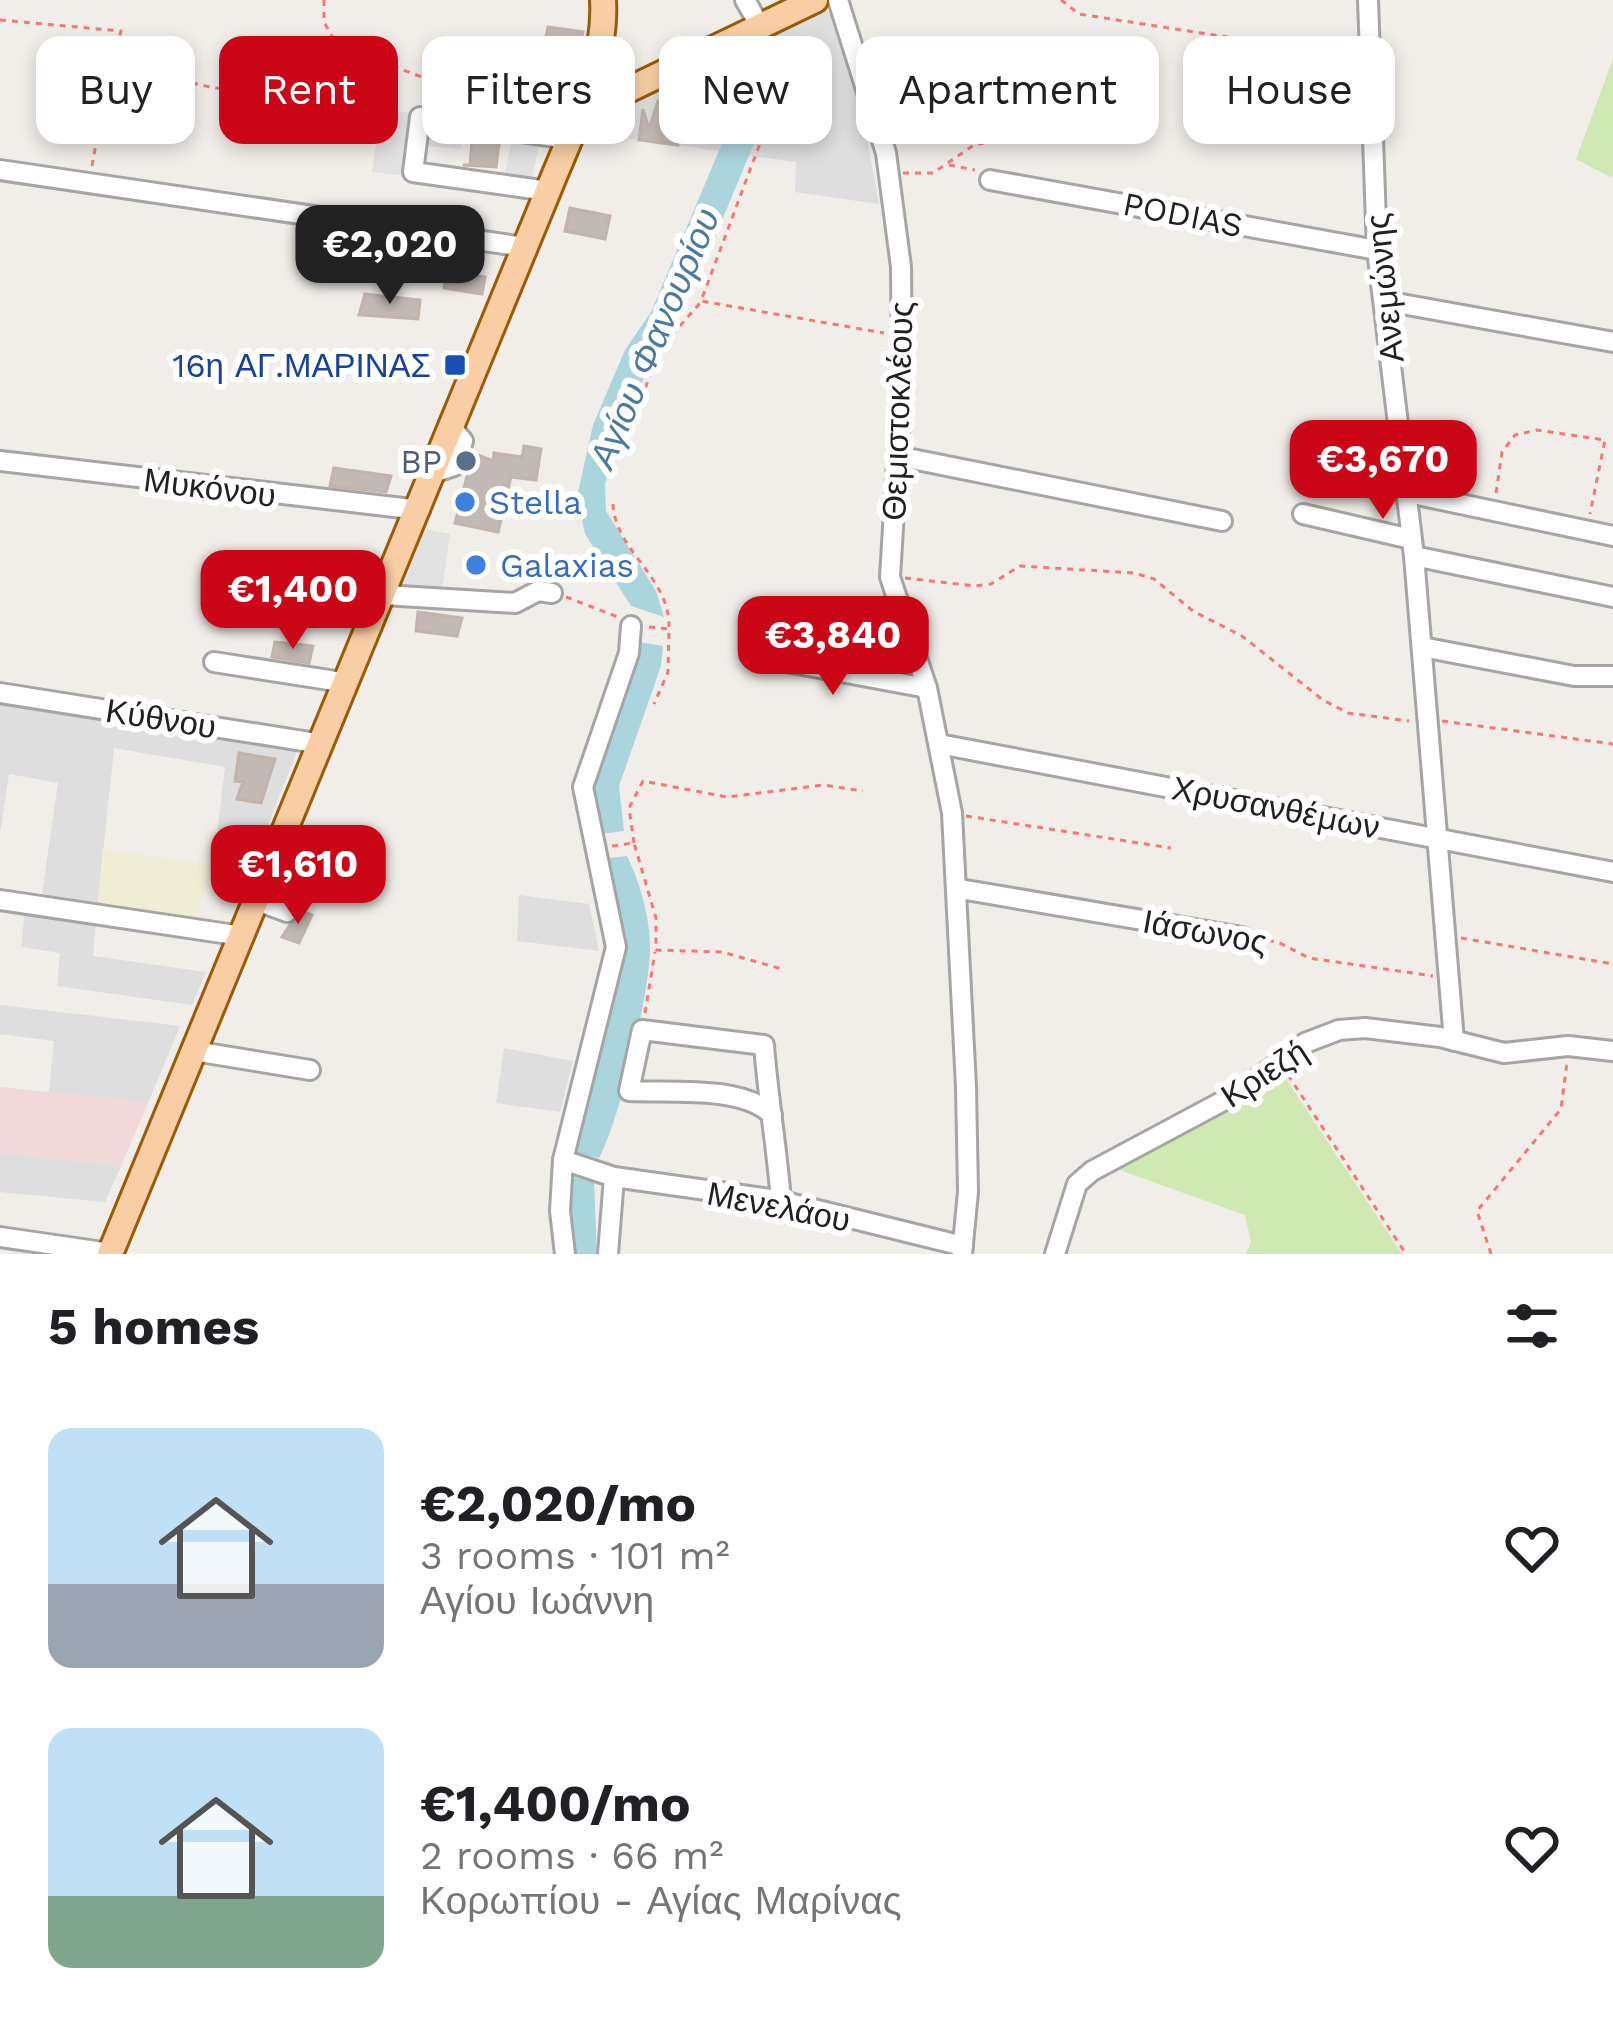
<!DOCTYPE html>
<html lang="en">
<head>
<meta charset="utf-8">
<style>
	body { margin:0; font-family:"Work Sans",sans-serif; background:#f2f2f2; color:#202124; height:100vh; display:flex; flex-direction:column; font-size:45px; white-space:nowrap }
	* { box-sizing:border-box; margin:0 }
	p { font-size:39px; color:#757577 }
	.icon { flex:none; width:66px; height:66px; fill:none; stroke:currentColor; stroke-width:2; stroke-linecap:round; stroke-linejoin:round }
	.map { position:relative; height:1254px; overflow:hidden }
	.details { display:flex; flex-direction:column; background:#fff; flex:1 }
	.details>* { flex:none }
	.hud { position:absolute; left:36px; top:36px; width:1542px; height:108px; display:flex; gap:24px }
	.price { position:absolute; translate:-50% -102px; padding:0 27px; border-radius:24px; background:#cb0717; color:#fff; font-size:39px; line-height:78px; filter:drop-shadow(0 3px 6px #0008) }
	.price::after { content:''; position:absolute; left:50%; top:72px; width:36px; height:27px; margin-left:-18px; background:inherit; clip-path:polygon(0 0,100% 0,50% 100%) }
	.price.on { background:#222; color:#fff }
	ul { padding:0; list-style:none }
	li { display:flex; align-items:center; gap:36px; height:300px; padding:0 48px }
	li span { display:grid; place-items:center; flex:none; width:336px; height:240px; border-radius:24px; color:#555 }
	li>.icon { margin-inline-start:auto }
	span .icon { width:144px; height:144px; fill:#fffc; stroke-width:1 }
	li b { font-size:51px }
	h2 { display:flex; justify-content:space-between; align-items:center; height:144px; padding:0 48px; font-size:51px }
	.pill { padding:0 42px; border-radius:24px; background:#fff; box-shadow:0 6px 18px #0003; font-size:42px; line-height:108px }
	.pill.on { background:#cb0717; color:#fff }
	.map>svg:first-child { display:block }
</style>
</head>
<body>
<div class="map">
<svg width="1613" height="1254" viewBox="0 0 1613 1254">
	<rect width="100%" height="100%" fill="#f1ede8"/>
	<g fill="#dfdede">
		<path d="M820 6 835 18 857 86 879 204 795 192 796 162 584 132 588 120 667 82 742 87 728 139 759 143 779 86 777 74 760 46 739 45Z"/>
		<path d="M0 696 298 749 262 840 217 835 225 767 114 748 97 911 41 901 58 783 9 774 0 834Z"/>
		<path d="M519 895 589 904 599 951 517 941Z"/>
		<path d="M25 911 96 922 93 956 206 972 192 1005 57 986 60 953 21 947Z"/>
		<path d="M0 1005 180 1026 148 1103 49 1092 54 1041 0 1034Z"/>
		<path d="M504 1048 573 1061 560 1112 496 1103Z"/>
		<path d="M0 1152 121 1166 105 1202 0 1192Z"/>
	</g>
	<path fill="#f1d9d9" d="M0 1087 49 1092 148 1103 121 1166 0 1152Z"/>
	<path fill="#efeed5" d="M103 849 212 865 194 926 97 911Z"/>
	<g fill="#d0e8b1">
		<path d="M1613 59V176L1610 177 1576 159Z"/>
		<path d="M1284 1076 1402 1254H1246L1251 1242 1245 1215 1114 1168Z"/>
	</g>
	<g fill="#e1e1e1">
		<path d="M381 109 465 120 461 149 427 146 423 178 372 172Z"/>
		<path d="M515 125 542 131 529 193 502 188Z"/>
		<path d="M424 529 450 534 439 611 397 605Z"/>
	</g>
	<g fill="#abd5dd">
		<path d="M750 46 768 84 767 112 694 288 656 345 605 483 606 511 656 591 664 617 631 606 585 534 577 497 593 425 625 350 651 312 739 103 727 58Z"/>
		<path d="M639 642 663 646 661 666 619 786 624 831 600 834 591 788Z"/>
		<path d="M627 856C640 883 650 917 650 947 651 989 619 1122 599 1158L575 1153 618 967 603 859Z"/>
		<path d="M569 1176 594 1182 597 1254H570Z"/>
	</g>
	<g fill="#c2b9b4" stroke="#c2b3ab" stroke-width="3">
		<path d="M548 27 583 32 578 56 543 51Z"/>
		<path d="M700 87 729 92 723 131 696 127Z"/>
		<path d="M658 101 674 104 668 125 681 127 678 145 639 140 643 109 649 129Z"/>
		<path d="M466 137 499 144 496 167 463 165H470L472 141Z"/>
		<path d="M570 208 610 216 605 239 565 231Z"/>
		<path d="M310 229 362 237 358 257 306 251Z"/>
		<path d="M404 243 473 253 469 275 485 277 482 294 444 288 448 265 424 262 413 264 412 272 395 269Z"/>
		<path d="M365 294 420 300 418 319 359 315Z"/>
		<path d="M524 446 541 449 536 480 511 477 498 532 455 523 473 453 493 461 494 453 522 457Z"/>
		<path d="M334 468 391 476 386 492 330 486Z"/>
		<path d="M418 612 462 618 457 636 416 631Z"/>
		<path d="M275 642 313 646 309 663 272 657Z"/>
		<path d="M239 753 275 759 261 803 237 799 243 782 235 781Z"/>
		<path d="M300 910 312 915 299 943 282 937Z"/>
	</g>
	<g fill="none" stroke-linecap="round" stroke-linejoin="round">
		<g stroke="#a5a5a5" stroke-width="24">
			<g id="minor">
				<path d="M745 0 760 26"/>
				<path d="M838 0 886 153 901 267 902 381 890 577 927 688 952 813 966 1087 968 1192 962 1254"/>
				<path d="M1368 0 1377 250 1414 556 1454 1041"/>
				<path d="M0 170 525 247"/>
				<path d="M990 180 1377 250"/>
				<path d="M548 191 413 172 420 117 568 139"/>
				<path d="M1385 301 1613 342"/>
				<path d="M897 456 1222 521"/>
				<path d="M0 461 420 510"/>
				<path d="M433 473 454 466 463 441 451 426"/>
				<path d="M1408 493 1613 536"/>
				<path d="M1303 514 1411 539"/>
				<path d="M1414 556 1613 597"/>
				<path d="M384 595 515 603 538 591 552 593"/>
				<path d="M1422 647 1574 676H1613"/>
				<path d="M750 655 927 688"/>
				<path d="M214 662 348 683"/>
				<path d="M0 693 322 744"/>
				<path d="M939 744 1613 872"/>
				<path d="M960 889 1242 937"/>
				<path d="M0 900 242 936"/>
				<path d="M257 901 287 912"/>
				<path d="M194 1051 310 1070"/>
				<path d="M772 1115C743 1085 669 1093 629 1091L642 1030 764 1045C768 1098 777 1149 781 1201"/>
				<path d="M563 1160 614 1177 777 1200 963 1246"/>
				<path d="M0 1237 110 1253"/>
				<path d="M565 1254 560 1211 563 1160 616 947 583 787 629 653 631 626"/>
				<path d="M608 1254 614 1177"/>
				<path d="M1055 1254 1077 1184 1092 1171 1238 1093 1305 1043 1339 1030 1365 1028 1440 1037 1504 1053 1568 1046 1613 1051"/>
			</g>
		</g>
		<g stroke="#995c06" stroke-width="30">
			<g id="major">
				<path d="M576 115 815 0"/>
				<path d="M110 1254 548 191C571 133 607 64 603 0"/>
			</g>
		</g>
		<g stroke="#f57875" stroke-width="3" stroke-dasharray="6 6" stroke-linecap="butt">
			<path d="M324 0V22L337 45 435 82 471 105 501 111"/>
			<path d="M1061 0 1079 14 1355 57"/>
			<path d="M0 20 121 31 109 72"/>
			<path d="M770 64 774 106 701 301 884 333"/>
			<path d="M107 81 114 68 133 64 200 85 370 116"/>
			<path d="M949 165 975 170"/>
			<path d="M92 166 107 81"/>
			<path d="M903 173H933L974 145 999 140"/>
			<path d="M624 444 660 349 700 303"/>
			<path d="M1496 493 1502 452 1515 435 1537 430 1605 440 1590 514"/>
			<path d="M613 504C615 551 670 577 669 627"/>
			<path d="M905 578 975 586 991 584 1020 566 1134 573 1154 579 1193 611 1242 636 1323 700 1348 713 1409 721"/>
			<path d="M566 597 618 617"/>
			<path d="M649 627 669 629 668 672 654 704"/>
			<path d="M1442 721 1613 744"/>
			<path d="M966 816 1171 848"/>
			<path d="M634 843 629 808 643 781 727 797 823 785 863 791"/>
			<path d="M612 846 634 843 656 918V950L722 952 782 969"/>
			<path d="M1461 938 1613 964"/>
			<path d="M1256 939 1278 942 1309 958 1433 976"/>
			<path d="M645 1013 655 952"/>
			<path d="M1288 1075 1406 1254"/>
			<path d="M1491 1254 1477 1211 1561 1109 1567 1062"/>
		</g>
		<use href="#minor" stroke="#fff" stroke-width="18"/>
		<use href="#major" stroke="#f9cea5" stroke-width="24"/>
	</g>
	<rect fill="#1a4fb4" stroke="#fff" stroke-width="4.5" x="443" y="353" width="24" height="24" rx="6"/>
	<circle fill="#5c6f8a" stroke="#fff" stroke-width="4.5" cx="466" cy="461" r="12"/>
	<g fill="#3f7fe0" stroke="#fff" stroke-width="4.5">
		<circle cx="465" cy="502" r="12"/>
		<circle cx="476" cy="565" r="12"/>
	</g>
	<g text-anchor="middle" stroke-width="12" stroke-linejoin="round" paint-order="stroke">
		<g font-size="33" fill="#212121" stroke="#fff">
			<text transform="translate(1183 214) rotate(11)" y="12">PODIAS</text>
			<text transform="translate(1384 288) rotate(-96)" y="12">Ανεμώνης</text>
			<text transform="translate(897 411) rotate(-88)" y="12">Θεμιστοκλέους</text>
			<text transform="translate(210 487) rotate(7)" y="12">Μυκόνου</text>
			<text transform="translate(161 718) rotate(9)" y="12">Κύθνου</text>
			<text transform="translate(1276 807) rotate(11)" y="12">Χρυσανθέμων</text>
			<text transform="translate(1205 931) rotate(10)" y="12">Ιάσωνος</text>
			<text transform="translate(1264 1073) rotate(-33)" y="12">Κριεζή</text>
			<text transform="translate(779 1206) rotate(11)" y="12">Μενελάου</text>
		</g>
		<g font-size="33" fill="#164399" stroke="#fff" text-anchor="end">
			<text x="431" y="377">16η ΑΓ.ΜΑΡΙΝΑΣ</text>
		</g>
		<g font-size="33" fill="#4e5e75" stroke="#fff" text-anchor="end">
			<text x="442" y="473">BP</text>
		</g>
		<g font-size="33" fill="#366cbe" stroke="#fff" text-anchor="start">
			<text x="489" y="514">Stella</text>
			<text x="500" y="577">Galaxias</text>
		</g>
		<g font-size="36" font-style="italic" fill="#4a7a9e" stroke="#fff">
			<text transform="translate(654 338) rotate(-67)" y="13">Αγίου Φανουρίου</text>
		</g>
	</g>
</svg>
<b class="price on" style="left:390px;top:307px">€2,020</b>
<b class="price" style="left:1383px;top:522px">€3,670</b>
<b class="price" style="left:293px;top:652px">€1,400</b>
<b class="price" style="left:833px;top:698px">€3,840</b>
<b class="price" style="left:298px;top:927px">€1,610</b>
<div class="hud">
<a class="pill">Buy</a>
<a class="pill on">Rent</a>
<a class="pill">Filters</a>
<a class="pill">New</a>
<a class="pill">Apartment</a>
<a class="pill">House</a>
</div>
</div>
<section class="details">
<h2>5 homes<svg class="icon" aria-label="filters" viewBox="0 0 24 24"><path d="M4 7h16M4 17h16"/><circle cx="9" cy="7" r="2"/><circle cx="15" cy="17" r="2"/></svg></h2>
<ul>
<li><span style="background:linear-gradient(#bfe0f5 65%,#9aa5b1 0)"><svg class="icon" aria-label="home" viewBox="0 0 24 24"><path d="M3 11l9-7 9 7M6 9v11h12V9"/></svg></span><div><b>€2,020/mo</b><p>3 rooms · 101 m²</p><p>Αγίου Ιωάννη</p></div><svg class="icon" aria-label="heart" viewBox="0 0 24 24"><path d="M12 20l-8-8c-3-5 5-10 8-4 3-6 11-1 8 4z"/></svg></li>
<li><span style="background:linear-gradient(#bfe0f5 70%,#7fa58c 0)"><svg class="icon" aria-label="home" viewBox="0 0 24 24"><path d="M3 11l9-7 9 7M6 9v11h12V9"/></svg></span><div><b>€1,400/mo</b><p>2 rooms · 66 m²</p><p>Κορωπίου - Αγίας Μαρίνας</p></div><svg class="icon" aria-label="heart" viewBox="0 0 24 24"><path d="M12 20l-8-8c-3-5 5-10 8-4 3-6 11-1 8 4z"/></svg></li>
</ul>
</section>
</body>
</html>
